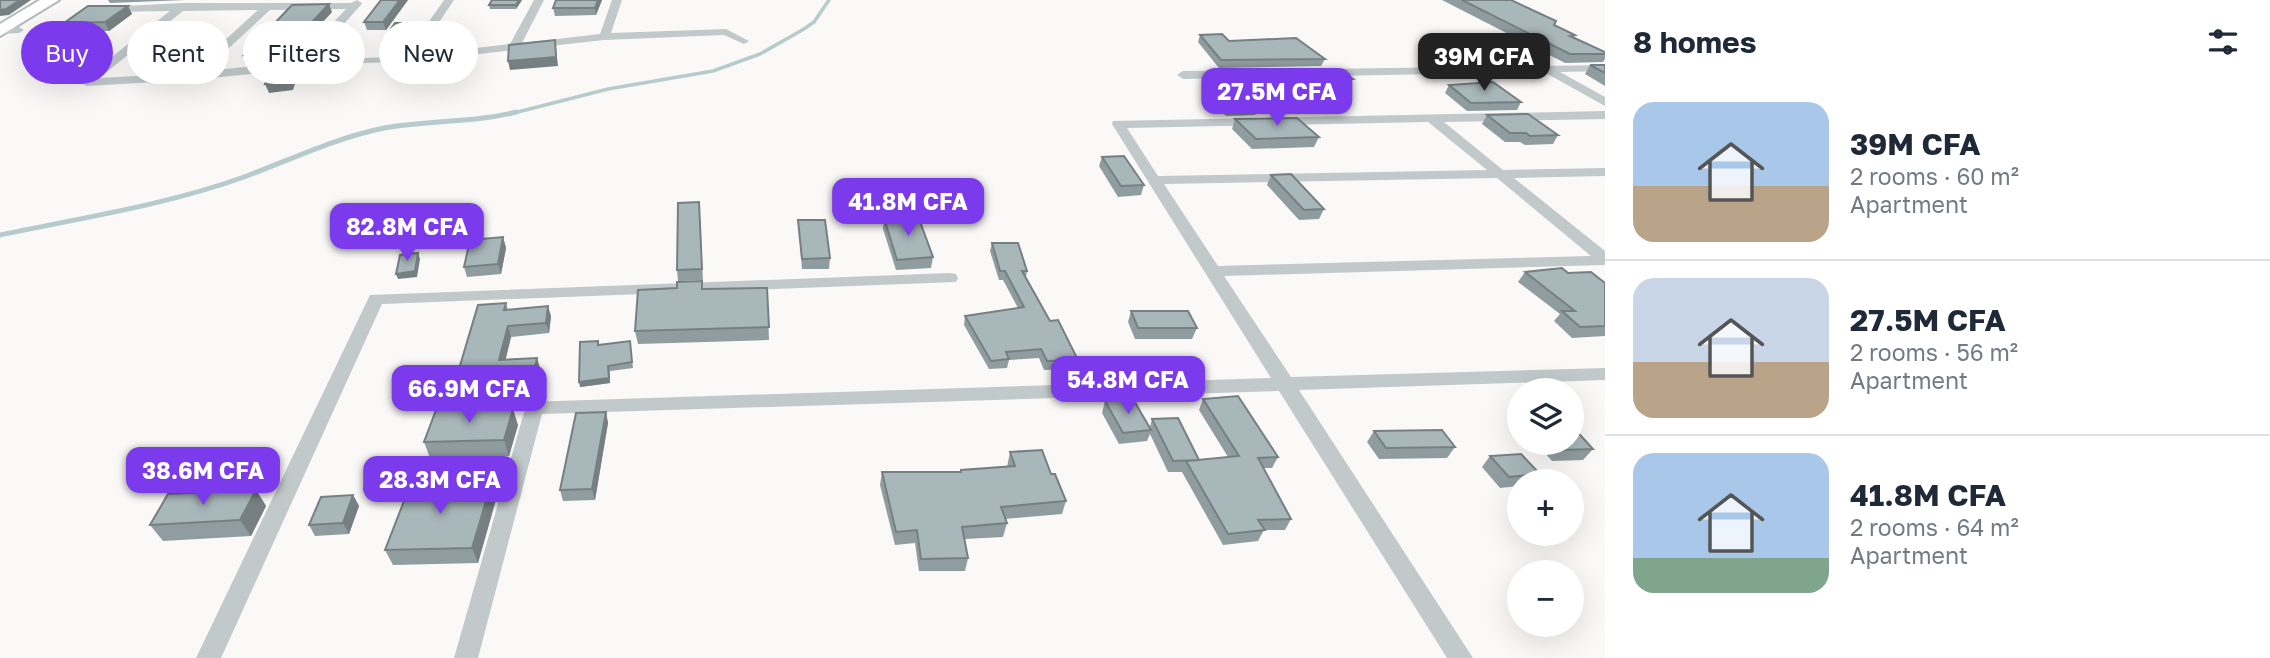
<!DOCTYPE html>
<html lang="en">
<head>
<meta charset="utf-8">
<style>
	body { margin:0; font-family:"Golos Text",sans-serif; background:#f6f6f7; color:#1f2937; height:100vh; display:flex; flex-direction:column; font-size:26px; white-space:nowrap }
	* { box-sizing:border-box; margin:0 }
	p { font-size:23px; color:#747a83 }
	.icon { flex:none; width:38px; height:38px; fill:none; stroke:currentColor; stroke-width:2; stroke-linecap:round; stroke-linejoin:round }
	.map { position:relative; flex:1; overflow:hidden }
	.side { display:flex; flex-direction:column; background:#fff; width:665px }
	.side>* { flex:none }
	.banner { position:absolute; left:21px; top:21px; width:665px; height:63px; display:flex; gap:14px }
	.tools { position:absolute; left:1507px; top:378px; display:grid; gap:14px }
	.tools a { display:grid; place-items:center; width:77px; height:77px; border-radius:50%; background:#fff; box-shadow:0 7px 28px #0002; font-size:35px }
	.price { position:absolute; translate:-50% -60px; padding:0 16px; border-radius:14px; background:#7c3aed; color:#fff; font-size:23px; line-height:46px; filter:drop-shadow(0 2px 4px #0008) }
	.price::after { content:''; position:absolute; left:50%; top:42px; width:21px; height:16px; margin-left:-10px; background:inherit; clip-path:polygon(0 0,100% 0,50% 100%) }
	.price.current { background:#222; color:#fff }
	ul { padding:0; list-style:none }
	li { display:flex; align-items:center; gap:21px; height:175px; padding:0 28px }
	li+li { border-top:2px solid #e0e1e3 }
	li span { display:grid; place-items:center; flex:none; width:196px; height:140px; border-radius:21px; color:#555 }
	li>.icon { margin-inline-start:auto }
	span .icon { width:84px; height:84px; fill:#fffc; stroke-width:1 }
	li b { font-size:30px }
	h2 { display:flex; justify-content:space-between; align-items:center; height:84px; padding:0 28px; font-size:30px }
	.pill { padding:0 24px; border-radius:32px; background:#fff; box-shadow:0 7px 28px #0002; font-size:24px; line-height:63px }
	.pill.current { background:#7c3aed; color:#fff }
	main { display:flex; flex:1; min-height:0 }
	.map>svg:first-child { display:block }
</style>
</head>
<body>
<main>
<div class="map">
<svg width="1605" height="658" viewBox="0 0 1605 658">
	<rect width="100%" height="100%" fill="#faf9f7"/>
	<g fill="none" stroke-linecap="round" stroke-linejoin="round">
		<path stroke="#b8cbcc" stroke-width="3.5" d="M510 114 608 89 713 71 760 54 804 29 814 22 829 0"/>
		<path stroke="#b8cbcc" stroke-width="5" d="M0 235C81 218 166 205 244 177 290 160 335 138 384 128 428 120 473 123 516 112"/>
		<g stroke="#b1bcbf" stroke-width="4">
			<path id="secondary" d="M40 0H59L0 36V24Z"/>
		</g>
		<g fill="#c2c9cb" fill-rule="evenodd">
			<path d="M357 0 362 3 361 5 310 61 405 56 444 0H454L417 55 510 44 534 0H544L522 43 600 34 612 0H622L611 33 726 29 749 41 744 44 724 35 604 40 408 62 357 63 192 80 86 86 80 82 170 11 106 12 102 11V7L183 3H351ZM346 9 296 62 204 71 270 10ZM258 10 189 73 99 78 183 11Z"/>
			<path d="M0 28 19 27 24 30 19 33 0 34Z"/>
			<path d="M1605 65V71L1560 72 1605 97V106L1544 72 1183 79 1177 75 1183 71Z"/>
			<path d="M1605 111V119L1444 122 1503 170 1605 168V176L1514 178 1605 251V265L1224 276 1291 377 1605 368V380L1299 390 1473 658H1447L1279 391 542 414 478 658H454L527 402 1271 378 1112 124 1113 121ZM1428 122 1487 170 1158 176 1127 128ZM1497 178 1591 256 1218 266 1164 184Z"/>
			<path d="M950 273 956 274 958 278 956 282 382 304 221 658H196L370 295Z"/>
		</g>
		<use href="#secondary" fill="#fff" fill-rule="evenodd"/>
	</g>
	<g fill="#909da0">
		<path d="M108 0H186L110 3Z"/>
		<path d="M381 0H408L386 30H367L364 22Z"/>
		<path d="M522 0 516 9H490L489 5Z"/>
		<path d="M602 0 596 15 555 16 553 8Z"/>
		<path d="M1442 0H1511L1554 25 1575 35 1574 37 1605 52V59L1603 62 1565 63Z"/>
		<path d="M128 6 132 14 109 31H68L64 23Z"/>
		<path d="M332 12 287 60 247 63 244 55Z"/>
		<path d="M415 23 418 31 407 48H386L383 40Z"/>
		<path d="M1200 35 1229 41 1325 59 1321 66 1219 68 1198 42Z"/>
		<path d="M1590 65H1605V86L1585 74Z"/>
		<path d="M1285 71 1353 79 1346 93 1299 95 1282 80Z"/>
		<path d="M1449 85 1521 102 1517 110 1467 111 1445 93Z"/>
		<path d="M1209 92 1257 111 1255 115 1226 116 1208 96Z"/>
		<path d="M1487 115 1558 135 1553 144 1525 145 1520 142H1505L1482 124Z"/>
		<path d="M1235 119 1319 137 1314 147 1252 149 1232 129Z"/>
		<path d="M1102 157 1144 185 1141 195 1118 197 1099 166Z"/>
		<path d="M1271 175 1324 209 1319 219 1299 220 1267 185Z"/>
		<path d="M699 202 703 280 678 281 677 270Z"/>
		<path d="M884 218 933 257 931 268 896 270 883 229Z"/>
		<path d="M798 220 830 258 829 269H802Z"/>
		<path d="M503 237 506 248 501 274 467 277 464 267Z"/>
		<path d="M992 243 1027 271 1026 277 1050 321 1078 360 1076 369 1044 370 1039 358 1009 360 1007 368 989 369 964 325 965 316 1018 308 1003 280H999L990 251Z"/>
		<path d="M1525 272 1568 273 1605 283V336L1572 338 1554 321 1560 314 1518 282Z"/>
		<path d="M767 288 769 340 638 344 635 331 703 289Z"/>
		<path d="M506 303 508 310 551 316 549 333 511 337 505 360 540 368 535 391 458 396 454 386Z"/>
		<path d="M1131 311 1197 328 1192 339H1135L1128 322Z"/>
		<path d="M630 341 633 368 610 371V383L580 387 599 345Z"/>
		<path d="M1203 399 1278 457 1272 468H1263L1291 519 1285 530H1264L1258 541 1223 545 1182 472H1168L1150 434 1147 441 1119 444 1102 413 1105 401 1150 427 1152 419 1199 460 1228 457 1199 410Z"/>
		<path d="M606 412 608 423 595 500 563 501 560 490Z"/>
		<path d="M518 425 509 456 430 458 424 442Z"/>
		<path d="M1374 431 1455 447 1447 458 1379 459 1367 442Z"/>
		<path d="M1536 443H1572L1593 449 1583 460 1552 461Z"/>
		<path d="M1010 452 1051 474 1066 501 1062 514 1005 519 1007 523 1003 537 965 539 968 558 965 571H919L915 543 895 545 880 485 882 472H960L961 470 1007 467Z"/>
		<path d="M1490 456 1540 474 1534 481H1519V486L1500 488 1482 467Z"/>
		<path d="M423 458 428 469 424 482 497 496 478 563 393 565 385 550 405 498 370 500 364 489Z"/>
		<path d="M256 490 266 506 251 536 163 541 150 525Z"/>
		<path d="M353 495 359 506 349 534 315 536 309 525Z"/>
	</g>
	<g fill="#768082">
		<path d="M20 0H31L9 15 0 16V10Z"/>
		<path d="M400 0H408L386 30 383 22Z"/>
		<path d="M519 0H522L516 9V5Z"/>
		<path d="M598 0H602L596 15 595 8Z"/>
		<path d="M329 4 332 12 287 60 284 52Z"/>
		<path d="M128 6 132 14 109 31 105 22Z"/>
		<path d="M415 23 418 31 407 48 404 39Z"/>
		<path d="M555 40 558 66 510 70 508 61Z"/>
		<path d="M452 46 455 59 452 76 398 81 394 68Z"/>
		<path d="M296 63 299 72 293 90 269 93 265 84Z"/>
		<path d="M503 237 506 248 501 274 498 264Z"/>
		<path d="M418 253 420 259 417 277 398 279 396 274Z"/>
		<path d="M548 306 551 316 549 333 546 323Z"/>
		<path d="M508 326 511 337 503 371 499 360Z"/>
		<path d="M537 358 540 368 535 391 532 381Z"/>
		<path d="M608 366 610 383 580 387 579 382Z"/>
		<path d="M513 409 518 425 509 456 504 440Z"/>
		<path d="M606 412 608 423 595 500 592 489Z"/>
		<path d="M423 458 428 469 418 498 413 487Z"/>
		<path d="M492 481 497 496 478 563 472 548Z"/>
		<path d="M256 490 266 506 251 536 240 520Z"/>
		<path d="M353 495 359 506 349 534 343 523Z"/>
	</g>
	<g fill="#a8b7ba" stroke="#768082" stroke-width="2">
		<path d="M0 0H20L6 9 0 10Z"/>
		<path d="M381 0H400L383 22H364Z"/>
		<path d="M492 0H519L516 5H489Z"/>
		<path d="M556 0H598L595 8H553Z"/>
		<path d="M1462 0H1511L1556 21 1554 25 1575 35 1570 36 1605 52V54H1570Z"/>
		<path d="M329 4 284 52 244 55 292 5Z"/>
		<path d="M88 6H128L105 22 64 23Z"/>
		<path d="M395 23H415L404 39 383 40Z"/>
		<path d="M1222 34 1229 41 1296 38 1325 59 1221 60 1200 35Z"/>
		<path d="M555 40 556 57 508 61 509 45Z"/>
		<path d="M452 46 449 63 394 68 398 52Z"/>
		<path d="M296 63 289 81 265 84 273 66Z"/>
		<path d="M1590 65H1605V73Z"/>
		<path d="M1342 70 1353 79H1344L1350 84 1302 86 1285 71Z"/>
		<path d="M1493 82 1521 102 1471 103 1449 85Z"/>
		<path d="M1238 91 1257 111H1228L1209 92Z"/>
		<path d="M1528 114 1558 135 1530 136 1526 133H1510L1487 115Z"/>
		<path d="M1297 118 1319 137 1256 139 1235 119Z"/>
		<path d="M1124 156 1144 185 1121 186 1102 157Z"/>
		<path d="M1291 174 1324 209 1304 210 1271 175Z"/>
		<path d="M699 202 702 269 677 270 678 203Z"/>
		<path d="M918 216 933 257 897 260 884 218Z"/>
		<path d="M798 220H825L830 258 802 259Z"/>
		<path d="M503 237 498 264 464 267 470 240Z"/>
		<path d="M992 243H1018L1027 271H1022L1050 321 1058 320 1078 360 1047 361 1041 349 1006 352 1009 359 991 361 965 316 1024 307 1005 271H1000Z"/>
		<path d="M418 253 415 271 396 274 400 255Z"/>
		<path d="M1562 268 1568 273 1591 272 1605 283V326L1580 327 1562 311H1575L1525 272Z"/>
		<path d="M702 281V289L767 288 769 327 635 331 638 290 677 288V282Z"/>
		<path d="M506 303 504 310 548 306 546 323 508 326 499 360 537 358 532 381 454 386 478 305Z"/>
		<path d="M1131 311H1188L1197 328H1138Z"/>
		<path d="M598 341V345L630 341 632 362 608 366 609 378 579 382 580 342Z"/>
		<path d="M1238 396 1278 457 1258 458 1291 519 1258 520 1265 530 1228 534 1186 461 1239 456 1203 399Z"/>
		<path d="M1133 399 1151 430 1123 433 1105 401Z"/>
		<path d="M513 409 504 440 424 442 436 410Z"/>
		<path d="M606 412 592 489 560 490 576 413Z"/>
		<path d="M1178 418 1199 460 1173 461 1152 419Z"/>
		<path d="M1572 426 1593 449 1561 450 1555 443H1572Z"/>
		<path d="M1442 430 1455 447 1386 448 1374 431Z"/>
		<path d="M1042 450 1051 474H1055L1066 501 1001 507 1007 523 962 527 968 558 921 559 917 530 896 532 882 472H961V470L1015 466 1010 452Z"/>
		<path d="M1521 454 1540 474 1509 477 1490 456Z"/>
		<path d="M423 458 415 482 411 483 410 487 364 489 376 460Z"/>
		<path d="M492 481 472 548 385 550 411 483Z"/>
		<path d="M256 490 240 520 150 525 168 494Z"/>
		<path d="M353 495 343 523 309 525 321 497Z"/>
	</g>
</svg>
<div class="tools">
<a><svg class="icon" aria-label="layers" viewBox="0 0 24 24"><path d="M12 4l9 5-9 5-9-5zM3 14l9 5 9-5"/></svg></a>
<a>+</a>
<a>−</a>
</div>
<b class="price current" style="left:1484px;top:93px">39M CFA</b>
<b class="price" style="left:1277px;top:128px">27.5M CFA</b>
<b class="price" style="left:908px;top:238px">41.8M CFA</b>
<b class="price" style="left:407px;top:263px">82.8M CFA</b>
<b class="price" style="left:1128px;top:416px">54.8M CFA</b>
<b class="price" style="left:469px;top:425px">66.9M CFA</b>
<b class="price" style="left:203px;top:507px">38.6M CFA</b>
<b class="price" style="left:440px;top:516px">28.3M CFA</b>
<div class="banner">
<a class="pill current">Buy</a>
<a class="pill">Rent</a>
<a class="pill">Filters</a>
<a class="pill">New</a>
</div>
</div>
<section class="side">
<h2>8 homes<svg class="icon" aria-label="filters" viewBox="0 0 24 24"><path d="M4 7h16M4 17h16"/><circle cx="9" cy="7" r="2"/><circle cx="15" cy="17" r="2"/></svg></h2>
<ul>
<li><span style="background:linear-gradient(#a9c7e8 60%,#b9a48a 0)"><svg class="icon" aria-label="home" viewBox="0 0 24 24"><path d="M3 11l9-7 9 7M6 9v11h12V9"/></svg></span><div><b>39M CFA</b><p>2 rooms · 60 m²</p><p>Apartment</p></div></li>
<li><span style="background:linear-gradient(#c9d6e8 60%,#b9a48a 0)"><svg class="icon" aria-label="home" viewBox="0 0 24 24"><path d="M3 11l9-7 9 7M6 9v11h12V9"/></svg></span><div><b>27.5M CFA</b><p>2 rooms · 56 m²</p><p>Apartment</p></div></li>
<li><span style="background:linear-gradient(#a9c7e8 75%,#7fa58c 0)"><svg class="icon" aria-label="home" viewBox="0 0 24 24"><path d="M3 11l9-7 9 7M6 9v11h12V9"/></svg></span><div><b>41.8M CFA</b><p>2 rooms · 64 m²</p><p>Apartment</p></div></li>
</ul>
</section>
</main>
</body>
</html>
